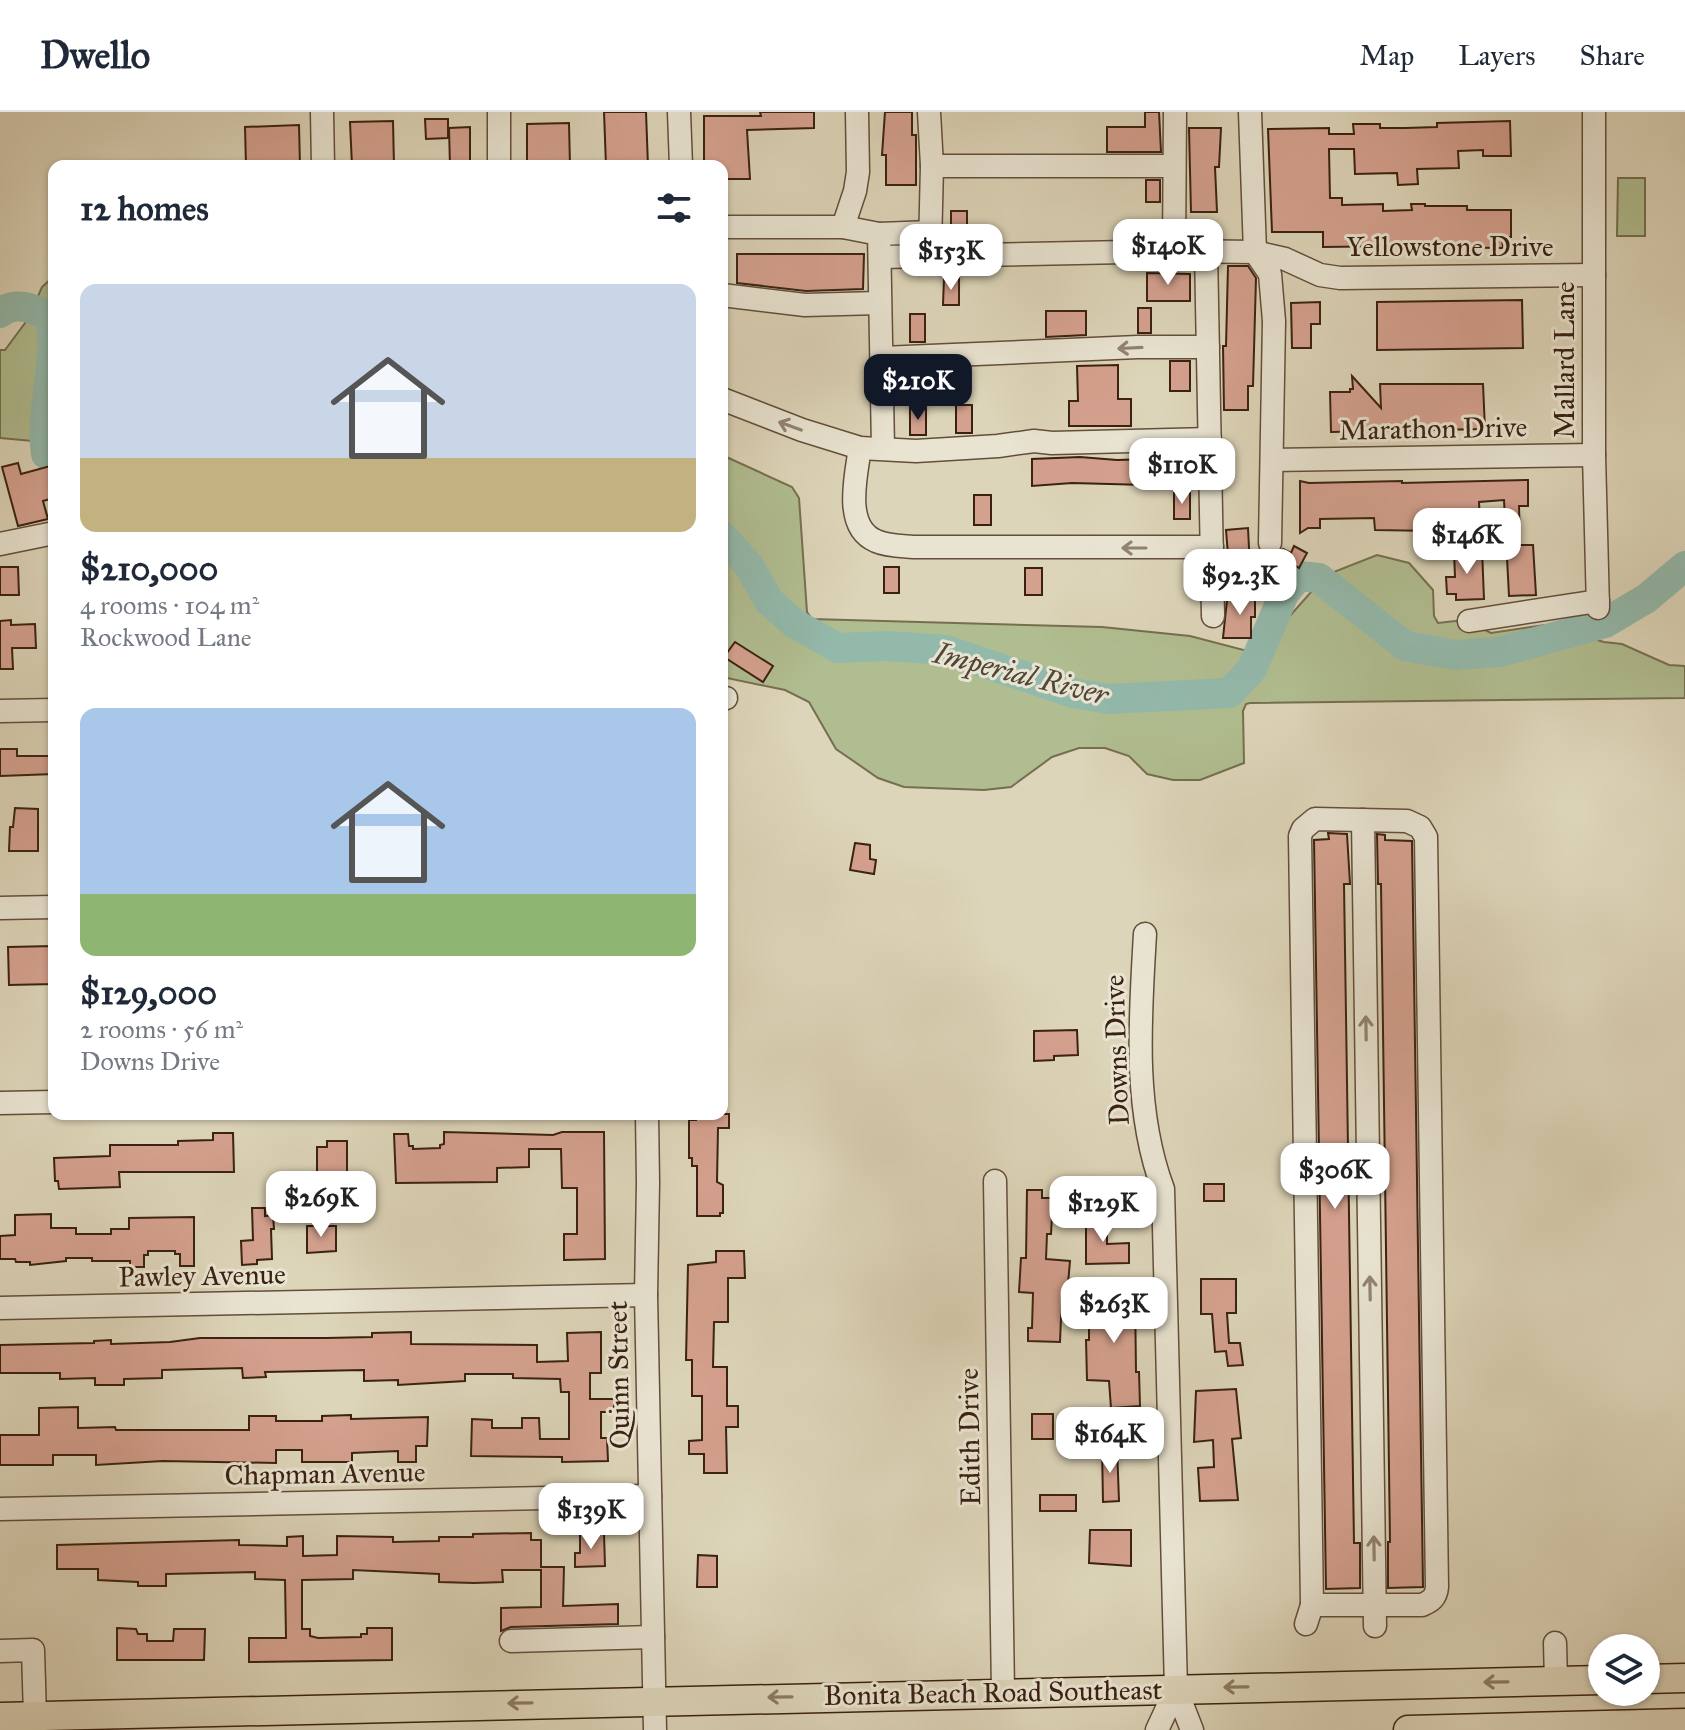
<!DOCTYPE html>
<html lang="en">
<head>
<meta charset="utf-8">
<style>
	body { margin:0; font-family:"IM FELL Great Primer",serif; background:#f2f2f3; color:#1f2937; height:100vh; display:flex; flex-direction:column; font-size:30px; white-space:nowrap }
	* { box-sizing:border-box; margin:0 }
	p { font-size:26px; color:#747a83 }
	.icon { flex:none; width:44px; height:44px; fill:none; stroke:currentColor; stroke-width:2; stroke-linecap:round; stroke-linejoin:round }
	.map { position:relative; flex:1; overflow:hidden }
	.details { position:absolute; left:48px; top:48px; width:680px; height:960px; display:flex; flex-direction:column; background:#fff; border-radius:16px; box-shadow:0 2px 6px #0004 }
	.details>* { flex:none }
	.fabs { position:absolute; left:1588px; top:1522px; display:grid; gap:16px }
	.fabs a { display:grid; place-items:center; width:72px; height:72px; border-radius:50%; background:#fff; box-shadow:0 2px 6px #0004; font-size:40px }
	.price { position:absolute; translate:-50% -68px; padding:0 18px; border-radius:16px; background:#fff; color:#222; font-size:26px; line-height:52px; filter:drop-shadow(0 2px 4px #0008) }
	.price::after { content:''; position:absolute; left:50%; top:48px; width:24px; height:18px; margin-left:-12px; background:inherit; clip-path:polygon(0 0,100% 0,50% 100%) }
	.price.selected { background:#111827; color:#fff }
	ul { padding:0; list-style:none }
	li { display:grid; align-content:center; gap:16px; height:424px; padding:0 32px }
	li span { display:grid; place-items:center; height:248px; border-radius:16px; color:#555 }
	li>.icon { margin-inline-start:auto }
	span .icon { width:144px; height:144px; fill:#fffc; stroke-width:1 }
	li b { font-size:34px }
	h2 { display:flex; justify-content:space-between; align-items:center; height:96px; padding:0 32px; font-size:34px }
	header { display:flex; align-items:center; gap:48px; box-sizing:border-box; height:112px; padding:0 40px; background:#fff; border-bottom:2px solid #e0e1e3 }
	header strong { font-size:38px }
	nav { display:flex; gap:44px; margin-inline-start:auto; font-size:28px }
	.map>svg:first-child { display:block }
</style>
</head>
<body>
<header>
<strong>Dwello</strong>
<nav><a>Map</a><a>Layers</a><a>Share</a></nav>
</header>
<div class="map">
<svg width="1685" height="1618" viewBox="0 0 1685 1618">
	<rect width="100%" height="100%" fill="#ddd5b9"/>
	<filter id="stains"><feTurbulence type="fractalNoise" baseFrequency=".0025" numOctaves="4"/><feColorMatrix values="0 0 0 0 .2 0 0 0 0 .09 0 0 0 0 .02 0 0 0 .5 -.17"/></filter>
	<radialGradient id="worn" r=".72"><stop offset=".6" stop-color="#630" stop-opacity="0"/><stop offset="1" stop-color="#630" stop-opacity=".3"/></radialGradient>
	<g fill="#b0bd90" stroke="#756f50" stroke-width="2">
		<path d="M1618 66H1645V124H1617Z"/>
		<path d="M54 164V331L0 326V238H5L28 207 42 175Z"/>
		<path d="M722 343 792 375 799 386 807 500 812 507 1102 515 1190 524 1251 540 1281 514 1326 463 1377 443 1409 451 1433 478 1434 504 1438 511 1464 508 1491 521 1545 513 1604 530 1622 532 1669 553 1685 554V586L1250 591 1246 592 1243 599 1244 651 1200 668H1173L1147 662 1129 644 1105 636H1079L1052 645 1011 675 984 678 904 675 878 666 836 637 809 590 785 578 722 565Z"/>
	</g>
	<g fill="none" stroke-linecap="round" stroke-linejoin="round">
		<g stroke="#93b9ab" stroke-width="30">
			<path d="M0 201C15 188 34 197 50 204 59 250 39 297 46 342L54 348"/>
			<path d="M722 424 749 454 769 489 795 512 838 536 887 534 946 538 1073 581 1108 587 1229 581 1252 557 1284 482 1299 464 1319 466 1405 534 1455 543 1500 540 1605 511 1647 486 1685 454"/>
		</g>
	</g>
	<g fill="#d5a18f" stroke="#3a2111" stroke-width="2">
		<path d="M604 0H646L648 54H606Z"/>
		<path d="M760 0H814V16L747 18 750 67H722V54H704V4H761Z"/>
		<path d="M885 0H912V23H916V73H886V43H882Z"/>
		<path d="M1145 0H1159L1161 40H1107V15H1145Z"/>
		<path d="M425 7H448V26L426 27Z"/>
		<path d="M393 9 394 54H352L350 10Z"/>
		<path d="M1510 9 1511 44H1483V38L1458 39 1459 56 1417 57 1418 72 1398 73 1397 61 1355 62 1354 37H1329L1330 86H1342V93L1383 92V99L1412 98 1411 92H1425V94H1467V98H1511V125H1502L1503 136 1426 135V139H1399V134L1323 135V120H1272L1268 17 1329 16V22H1354L1353 12H1380V16H1405L1437 15V11Z"/>
		<path d="M569 11 570 54H527V12Z"/>
		<path d="M299 13 300 54H246L245 15Z"/>
		<path d="M470 15V54H450L449 16Z"/>
		<path d="M1189 16H1221L1219 55H1215L1217 100H1191Z"/>
		<rect x="1146" y="68" width="14" height="22"/>
		<rect x="951" y="99" width="16" height="27"/>
		<path d="M737 142H864L863 177 806 179 737 171Z"/>
		<path d="M1228 154H1248L1256 166 1253 274H1248V298H1224L1223 234H1226Z"/>
		<path d="M1147 161 1190 162V189H1147Z"/>
		<path d="M944 166H959V193H943Z"/>
		<path d="M1522 188 1523 236 1377 238V190Z"/>
		<path d="M1320 190V212H1311V236H1292L1291 191Z"/>
		<rect x="1138" y="196" width="13" height="25"/>
		<path d="M1046 199H1086V223L1046 225Z"/>
		<rect x="910" y="202" width="15" height="28"/>
		<rect x="1170" y="249" width="20" height="30"/>
		<path d="M1118 253V287H1131V314H1069V289H1078L1077 254Z"/>
		<rect x="943" y="259" width="16" height="27"/>
		<path d="M1352 264 1381 296 1380 272H1483L1485 317 1331 320 1330 280H1350V277H1353Z"/>
		<rect x="956" y="293" width="16" height="28"/>
		<rect x="910" y="296" width="16" height="27"/>
		<path d="M1080 345 1117 348 1184 346V374L1072 371 1032 374V347Z"/>
		<path d="M18 351 21 362 54 353V386L43 389 48 407 18 414 2 355Z"/>
		<path d="M1528 368V394H1519L1520 433H1533L1536 483 1509 484 1504 388 1479 390 1480 408H1435V419L1375 418 1374 406 1320 407V416H1308L1300 421V369L1309 371 1402 369V371Z"/>
		<rect x="1174" y="381" width="16" height="26"/>
		<rect x="974" y="383" width="17" height="30"/>
		<path d="M1248 416 1250 456H1226V443H1228L1226 418Z"/>
		<path d="M1294 434 1307 441 1299 456 1293 452 1288 462 1267 451 1270 445 1277 443 1283 437 1291 441Z"/>
		<path d="M1482 437 1484 487 1456 488V482H1447L1446 465H1455L1454 438Z"/>
		<path d="M0 455H18L19 483H0Z"/>
		<rect x="884" y="455" width="15" height="26"/>
		<rect x="1025" y="456" width="17" height="27"/>
		<path d="M1255 472V505H1251V526H1223L1227 488H1246Z"/>
		<path d="M11 508V513L35 512 36 536H12L13 557H0V509Z"/>
		<path d="M735 530 773 554 763 570 724 545Z"/>
		<path d="M0 637H17V644H54V662L0 664Z"/>
		<path d="M15 696 38 697V739H9L10 715H13Z"/>
		<path d="M1328 721 1347 722 1350 772H1344L1354 1431H1360V1476L1326 1477 1314 728 1329 727Z"/>
		<path d="M1377 722 1385 723V728L1412 729 1423 1475 1388 1476V1430H1390L1381 772H1378Z"/>
		<path d="M855 731 870 733V747L876 748 874 762 850 758Z"/>
		<path d="M54 834V872L9 873 8 835Z"/>
		<path d="M1077 918 1078 943 1054 944V948L1034 949V919Z"/>
		<path d="M696 1002H729V1016H718L717 1070 723 1073V1101H720V1104H697V1054H692V1046H689V1008H696Z"/>
		<path d="M444 1020 553 1023 562 1020H604L605 1147 564 1148V1122H577V1076H562L561 1037H529V1055L497 1056V1070L396 1071 394 1022H408L409 1034H413V1037L440 1036V1033L444 1032Z"/>
		<path d="M213 1021H233L234 1060H119L120 1075 59 1077 58 1069H55L54 1046 110 1044V1033H178V1029L213 1028Z"/>
		<path d="M327 1029H347V1068H327V1062H317V1035H327Z"/>
		<rect x="1204" y="1072" width="20" height="17"/>
		<path d="M1027 1078H1042V1086H1053L1051 1122H1047L1046 1147 1070 1149 1067 1183H1062L1060 1230 1028 1229V1216H1032L1033 1181 1019 1180 1021 1146H1026Z"/>
		<path d="M252 1096H265V1104L273 1103 274 1117H271L272 1147 257 1148V1152L242 1153 241 1129 253 1128Z"/>
		<path d="M51 1102V1116H76V1122H111V1117H129V1106L194 1105V1154H180V1142H175V1139H148V1143H144V1155H130V1149H92V1146H66V1149L30 1153V1150H16L15 1147H0V1124L15 1123V1103Z"/>
		<path d="M1089 1103H1107V1132L1129 1131V1151L1086 1152V1114H1089Z"/>
		<path d="M307 1114H336V1139L307 1141Z"/>
		<path d="M716 1139H744L745 1166H728V1210H714L713 1255H727V1294H738V1315H726L727 1361H704V1342H689V1329L702 1328V1284H692V1248H686L688 1153 716 1150Z"/>
		<path d="M1201 1167H1236V1201H1227L1229 1231H1240L1243 1253 1228 1254 1226 1239 1215 1240 1212 1202H1201Z"/>
		<path d="M1089 1178H1135L1136 1260H1139L1140 1294 1111 1296 1109 1269 1087 1268 1086 1228H1089Z"/>
		<path d="M411 1220V1232L537 1233V1250L568 1249 567 1221 601 1220V1261H590V1287H614V1300H601V1326H607L608 1349 562 1350V1345L471 1344 472 1307 492 1308V1316H522V1306H539L540 1327H569V1280H561L560 1267 513 1266V1262H465V1269L398 1273V1268L364 1269V1258L265 1260 266 1265 243 1266 242 1256 200 1257 162 1258V1266L124 1267V1273H95V1266L60 1267V1261H0V1233L94 1231V1229L111 1228V1232L170 1230 200 1226H326L372 1225V1221Z"/>
		<path d="M1236 1277 1241 1326 1232 1327 1238 1388 1200 1389 1198 1356 1214 1355 1213 1328 1194 1330 1196 1279Z"/>
		<path d="M78 1295V1316L115 1315 116 1318H249V1304H276V1309H322V1304L351 1303V1307L428 1305 427 1334H416V1350H398V1339L352 1341V1350H302V1338H276V1351L163 1349 96 1353V1343H53V1353H0V1323H39V1296Z"/>
		<rect x="1032" y="1302" width="21" height="25"/>
		<path d="M1102 1335H1117L1119 1389 1103 1390Z"/>
		<rect x="1040" y="1383" width="36" height="16"/>
		<path d="M1090 1418H1131V1454L1089 1451Z"/>
		<path d="M531 1421V1428H541V1455H564L563 1494 618 1492V1512L511 1515 501 1519V1496L541 1495V1458H502L503 1470 474 1471 439 1470V1462L353 1458V1467L302 1468V1517H310V1524L318 1526 361 1525V1522H367V1516H392V1548L249 1550V1526H286L285 1468 255 1467V1460L166 1462V1474H138V1470L98 1468V1457H57V1433L239 1428V1433L287 1434V1425L303 1424V1444L337 1443V1424L393 1425V1430L439 1429V1425H473V1422Z"/>
		<path d="M580 1422H604L605 1454 575 1455V1441H580Z"/>
		<path d="M698 1443 717 1444V1475H697Z"/>
		<path d="M117 1516 136 1517 138 1522H147V1529H173L174 1517H205L204 1548H117Z"/>
	</g>
	<g fill="none" stroke-linecap="round" stroke-linejoin="round">
		<g stroke="#634e3b" stroke-width="25">
			<g id="minor">
				<path d="M322 0 323 54"/>
				<path d="M499 0V54"/>
				<path d="M679 0 681 54"/>
				<path d="M929 0 932 54 930 135"/>
				<path d="M1250 0 1255 140 1270 162 1274 209 1270 431"/>
				<path d="M1594 0V343L1598 496"/>
				<path d="M932 54H1174"/>
				<path d="M722 115H843L879 122 931 120"/>
				<path d="M843 115 855 79 858 60 857 0"/>
				<path d="M879 122 883 336"/>
				<path d="M1174 139 1175 0"/>
				<path d="M1206 139 1213 504"/>
				<path d="M880 145 1174 139 1255 140 1285 147 1320 163 1340 166 1594 163"/>
				<path d="M722 183 805 193 879 191"/>
				<path d="M882 246 1138 235H1208"/>
				<path d="M722 287 802 318 860 336 916 339 998 334 1034 329 1052 331 1210 327"/>
				<path d="M860 336C856 364 843 415 876 429 887 434 901 434 913 435H1212"/>
				<path d="M1272 348 1594 343"/>
				<path d="M0 432 54 421"/>
				<path d="M1469 509 1598 489"/>
				<path d="M722 587 726 586"/>
				<path d="M0 599 54 598"/>
				<path d="M1315 707 1407 709 1420 715 1426 725 1437 1475C1436 1486 1431 1489 1422 1493H1312L1300 724 1303 717Z"/>
				<path d="M1363 708 1375 1514"/>
				<path d="M0 796 54 795"/>
				<path d="M1145 822C1140 907 1133 997 1163 1077L1176 1577 1192 1618"/>
				<path d="M0 991 54 990"/>
				<path d="M647 1002 648 1071 646 1183 655 1618"/>
				<path d="M995 1069 1003 1580"/>
				<path d="M0 1196 646 1183"/>
				<path d="M0 1397 650 1384"/>
				<path d="M1306 1512 1312 1493"/>
				<path d="M511 1529 653 1525"/>
				<path d="M1555 1531 1556 1569"/>
				<path d="M0 1539 33 1538 35 1604"/>
				<path d="M1157 1618 1176 1577"/>
			</g>
		</g>
		<g stroke="#3a2111" stroke-width="31">
			<g id="major">
				<path d="M1646 1567 1685 1566"/>
				<path d="M0 1605 1602 1568"/>
				<path d="M1408 1618 1685 1611"/>
			</g>
		</g>
		<use href="#minor" stroke="#e9e4d2" stroke-width="22"/>
		<use href="#major" stroke="#ddd5b9" stroke-width="28"/>
	</g>
	<defs><path id="oneway-shaft" d="M-6 0H5M1.5-3L5.5 0L1.5 3" fill="none" stroke-width="1.6" stroke-linecap="round" stroke-linejoin="round" transform="scale(2)"/></defs>
	<g stroke="#928272">
		<use href="#oneway-shaft" transform="translate(1130 236) rotate(177)"/>
		<use href="#oneway-shaft" transform="translate(790 314) rotate(-160)"/>
		<use href="#oneway-shaft" transform="translate(1134 436) rotate(180)"/>
		<use href="#oneway-shaft" transform="translate(1366 916) rotate(-91)"/>
		<use href="#oneway-shaft" transform="translate(1370 1176) rotate(-91)"/>
		<use href="#oneway-shaft" transform="translate(1374 1436) rotate(-91)"/>
	</g>
	<g stroke="#8c7b65">
		<use href="#oneway-shaft" transform="translate(1496 1570) rotate(179)"/>
		<use href="#oneway-shaft" transform="translate(1236 1575) rotate(179)"/>
		<use href="#oneway-shaft" transform="translate(780 1585) rotate(179)"/>
		<use href="#oneway-shaft" transform="translate(520 1591) rotate(179)"/>
	</g>
	<g text-anchor="middle" stroke-width="6" stroke-linejoin="round" paint-order="stroke">
		<g font-size="28" fill="#3a2111" stroke="#e9e4d2">
			<text x="1450" y="144">Yellowstone Drive</text>
			<text transform="translate(1564 248) rotate(-90)" y="10">Mallard Lane</text>
			<text transform="translate(1433 316) rotate(-1)" y="10">Marathon Drive</text>
			<text transform="translate(1116 938) rotate(-92)" y="10">Downs Drive</text>
			<text transform="translate(202 1163) rotate(-1)" y="10">Pawley Avenue</text>
			<text transform="translate(618 1263) rotate(-91)" y="10">Quinn Street</text>
			<text transform="translate(969 1325) rotate(-91)" y="10">Edith Drive</text>
			<text transform="translate(325 1361) rotate(-1)" y="10">Chapman Avenue</text>
			<text transform="translate(993 1580) rotate(-1)" y="10">Bonita Beach Road Southeast</text>
		</g>
		<g font-size="30" font-style="italic" fill="#504738" stroke="#e9e4d2">
			<text transform="translate(1021 562) rotate(14)" y="10">Imperial River</text>
		</g>
	</g>
	<rect width="100%" height="100%" filter="url(#stains)"/>
	<rect width="100%" height="100%" fill="url(#worn)"/>
</svg>
<div class="fabs">
<a><svg class="icon" aria-label="layers" viewBox="0 0 24 24"><path d="M12 4l9 5-9 5-9-5zM3 14l9 5 9-5"/></svg></a>
</div>
<b class="price" style="left:1168px;top:175px">$140K</b>
<b class="price" style="left:951px;top:180px">$153K</b>
<b class="price selected" style="left:918px;top:310px">$210K</b>
<b class="price" style="left:1182px;top:394px">$110K</b>
<b class="price" style="left:1467px;top:464px">$146K</b>
<b class="price" style="left:1240px;top:505px">$92.3K</b>
<b class="price" style="left:1335px;top:1099px">$306K</b>
<b class="price" style="left:321px;top:1127px">$269K</b>
<b class="price" style="left:1103px;top:1132px">$129K</b>
<b class="price" style="left:1114px;top:1233px">$263K</b>
<b class="price" style="left:1110px;top:1363px">$164K</b>
<b class="price" style="left:591px;top:1439px">$139K</b>
<section class="details">
<h2>12 homes<svg class="icon" aria-label="filters" viewBox="0 0 24 24"><path d="M4 7h16M4 17h16"/><circle cx="9" cy="7" r="2"/><circle cx="15" cy="17" r="2"/></svg></h2>
<ul>
<li><span style="background:linear-gradient(#c9d6e8 70%,#c2b280 0)"><svg class="icon" aria-label="home" viewBox="0 0 24 24"><path d="M3 11l9-7 9 7M6 9v11h12V9"/></svg></span><div><b>$210,000</b><p>4 rooms · 104 m²</p><p>Rockwood Lane</p></div></li>
<li><span style="background:linear-gradient(#a9c7e8 75%,#8fb573 0)"><svg class="icon" aria-label="home" viewBox="0 0 24 24"><path d="M3 11l9-7 9 7M6 9v11h12V9"/></svg></span><div><b>$129,000</b><p>2 rooms · 56 m²</p><p>Downs Drive</p></div></li>
</ul>
</section>
</div>
</body>
</html>
